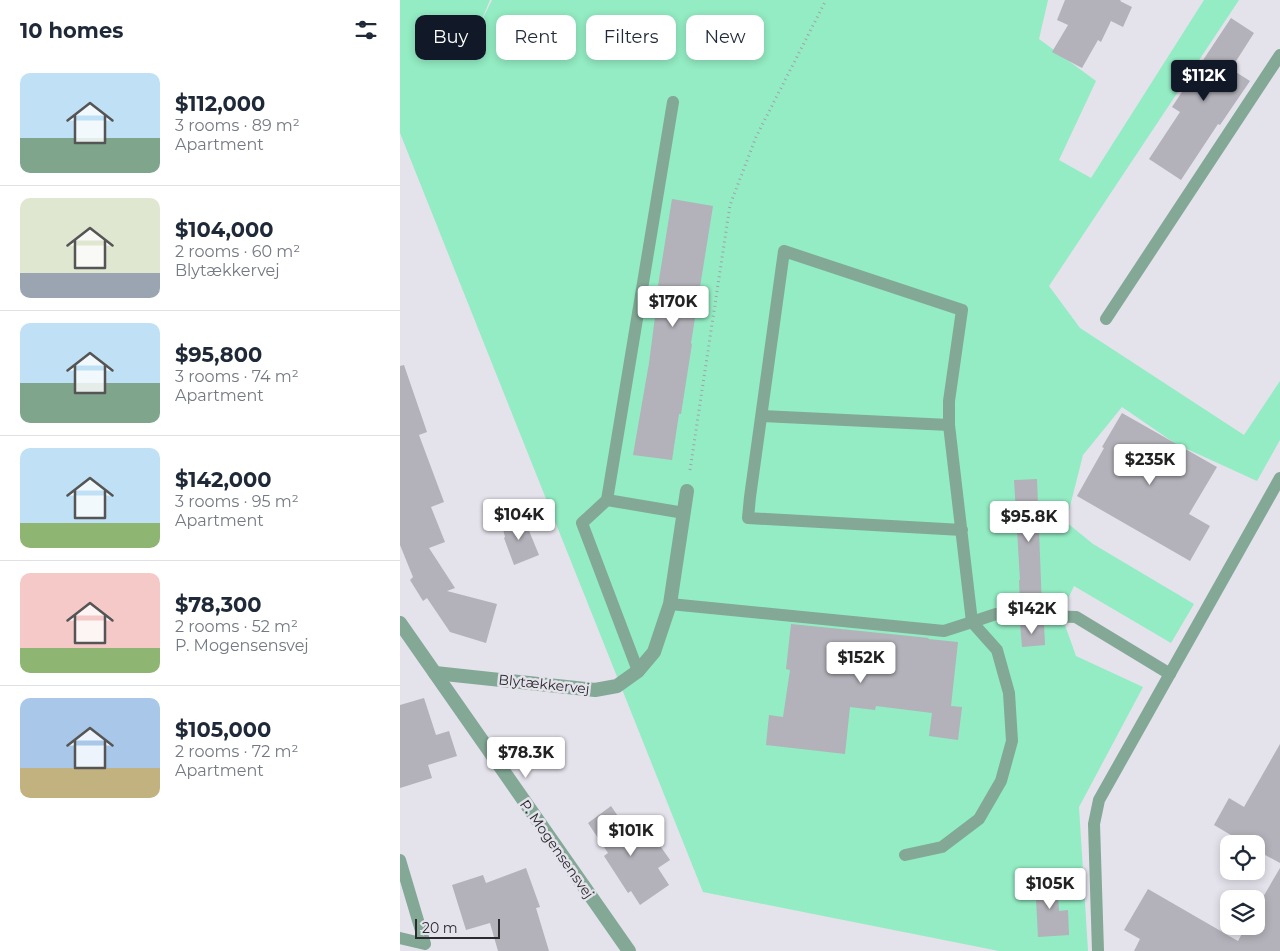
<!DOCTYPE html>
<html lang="en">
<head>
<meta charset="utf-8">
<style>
	body { margin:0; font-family:Montserrat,sans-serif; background:#f2f2f3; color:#1f2937; height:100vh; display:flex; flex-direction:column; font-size:19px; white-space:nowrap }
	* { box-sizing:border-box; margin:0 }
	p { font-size:16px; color:#747a83 }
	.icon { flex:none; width:28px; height:28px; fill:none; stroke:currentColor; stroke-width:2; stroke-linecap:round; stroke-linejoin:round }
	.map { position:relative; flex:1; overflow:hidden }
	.panel { display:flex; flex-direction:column; background:#fff; width:400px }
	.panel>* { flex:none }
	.banner { position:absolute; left:15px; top:15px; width:475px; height:45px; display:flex; gap:10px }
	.controls { position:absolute; left:820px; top:835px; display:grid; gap:10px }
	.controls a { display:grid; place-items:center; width:45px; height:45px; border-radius:10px; background:#fff; box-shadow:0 2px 8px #0003; font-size:25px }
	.scale { position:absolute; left:15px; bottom:12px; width:85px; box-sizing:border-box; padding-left:5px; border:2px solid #2b2a2e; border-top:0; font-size:14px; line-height:18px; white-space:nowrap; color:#2b2a2e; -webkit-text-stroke:4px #e4e2eb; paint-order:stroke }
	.price { position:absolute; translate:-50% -42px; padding:0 11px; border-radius:5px; background:#fff; color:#222; font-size:16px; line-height:32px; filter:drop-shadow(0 1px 2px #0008) }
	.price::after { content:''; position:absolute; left:50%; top:30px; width:15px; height:11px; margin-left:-8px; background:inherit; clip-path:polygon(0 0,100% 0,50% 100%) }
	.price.active { background:#111827; color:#fff }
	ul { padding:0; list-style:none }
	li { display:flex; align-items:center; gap:15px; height:125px; padding:0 20px }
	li+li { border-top:1px solid #e0e1e3 }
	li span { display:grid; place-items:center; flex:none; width:140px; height:100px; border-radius:10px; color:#555 }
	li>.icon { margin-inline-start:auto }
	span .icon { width:60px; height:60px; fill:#fffc; stroke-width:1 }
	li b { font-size:21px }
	h2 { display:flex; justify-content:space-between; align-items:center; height:60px; padding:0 20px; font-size:21px }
	.chip { padding:0 18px; border-radius:10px; background:#fff; box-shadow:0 2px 8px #0003; font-size:18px; line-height:45px }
	.chip.active { background:#111827; color:#fff }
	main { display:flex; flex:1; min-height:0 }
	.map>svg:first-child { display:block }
</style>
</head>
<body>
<main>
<section class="panel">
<h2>10 homes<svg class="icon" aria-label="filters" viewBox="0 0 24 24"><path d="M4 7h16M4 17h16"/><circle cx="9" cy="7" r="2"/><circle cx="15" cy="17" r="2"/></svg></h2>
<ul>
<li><span style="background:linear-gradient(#bfe0f5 65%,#7fa58c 0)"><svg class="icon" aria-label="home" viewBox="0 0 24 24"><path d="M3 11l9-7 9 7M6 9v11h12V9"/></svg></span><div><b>$112,000</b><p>3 rooms · 89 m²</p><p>Apartment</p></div></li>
<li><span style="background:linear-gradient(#dfe7d0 75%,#9aa5b1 0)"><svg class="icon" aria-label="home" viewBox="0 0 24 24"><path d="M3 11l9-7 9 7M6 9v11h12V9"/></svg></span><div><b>$104,000</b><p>2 rooms · 60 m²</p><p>Blytækkervej</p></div></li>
<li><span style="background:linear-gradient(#bfe0f5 60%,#7fa58c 0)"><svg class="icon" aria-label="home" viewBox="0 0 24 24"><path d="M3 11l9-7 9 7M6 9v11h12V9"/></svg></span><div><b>$95,800</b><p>3 rooms · 74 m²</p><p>Apartment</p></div></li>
<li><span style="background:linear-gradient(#bfe0f5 75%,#8fb573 0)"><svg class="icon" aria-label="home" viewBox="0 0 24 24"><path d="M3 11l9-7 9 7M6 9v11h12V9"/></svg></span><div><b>$142,000</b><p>3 rooms · 95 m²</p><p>Apartment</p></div></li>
<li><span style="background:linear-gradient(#f6c9c9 75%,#8fb573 0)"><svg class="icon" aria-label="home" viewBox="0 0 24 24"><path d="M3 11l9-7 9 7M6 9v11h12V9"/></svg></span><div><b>$78,300</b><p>2 rooms · 52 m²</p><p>P. Mogensensvej</p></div></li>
<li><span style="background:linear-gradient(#a9c7e8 70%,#c2b280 0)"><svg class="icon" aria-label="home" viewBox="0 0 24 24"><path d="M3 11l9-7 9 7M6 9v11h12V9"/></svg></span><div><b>$105,000</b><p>2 rooms · 72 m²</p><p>Apartment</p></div></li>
</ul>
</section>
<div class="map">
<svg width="880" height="951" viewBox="0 0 880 951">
	<rect width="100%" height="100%" fill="#e4e2eb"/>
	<path fill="#93ecc3" d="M0 0H90L80 24 92 0H648L639 39 696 81 659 160 691 178 804 0H839L649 286 680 328 844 435 880 381V440L857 481 776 444 722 407 683 455 666 522 693 544 794 604 771 643 674 586 661 614 676 656 743 687 679 807 688 951H599L303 892 0 133Z"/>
	<g fill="#b3b1b9">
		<path d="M665 0H721L720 1 732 7 723 27 711 21 701 42 698 40 682 68 652 52 668 25 657 20Z"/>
		<path d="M831 18 854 33 831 69 850 81 820 125 818 124 781 180 749 159 780 112 772 107Z"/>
		<path d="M272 199 313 206 291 343 292 344 281 414H279L272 460 233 455 249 363 255 317H253Z"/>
		<path d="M4 365 27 432 19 435 44 502 31 507 45 542 29 548 55 588 47 591 97 604 86 643 50 632 27 598 23 601 10 580 13 577 0 545V366Z"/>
		<path d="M722 413 817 467 789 514 810 526 790 561 677 496 704 448 702 447Z"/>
		<path d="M637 479 642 608 620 607 619 580H620L614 480Z"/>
		<path d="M123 516 139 555 114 565 104 538 105 537 102 525Z"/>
		<path d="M620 623 644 624 645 645 622 647Z"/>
		<path d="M391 624 529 638 528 639 558 642 551 706 562 707 558 740 529 736 532 713 476 706 475 710 450 707 445 754 366 745 369 715 383 717 390 670 386 669Z"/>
		<path d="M24 698 36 735 49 731 57 756 28 765 32 778 0 788V705Z"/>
		<path d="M880 744V863L856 850V844H846L814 825 829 798 844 807Z"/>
		<path d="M211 806 239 847 254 837 270 860 258 868 269 885 240 905 231 891 228 893 204 856 208 853 188 823Z"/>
		<path d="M126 868 140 907 136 908 149 951H98L90 923 66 930 52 885 83 875 86 883Z"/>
		<path d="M880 868V951H734L740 939 724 930 748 889 838 941 846 926H856V909Z"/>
		<path d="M646 878H657L659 911 668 910 669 935 638 937 635 879Z"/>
	</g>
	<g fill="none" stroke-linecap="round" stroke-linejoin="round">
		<path stroke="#a2a1a8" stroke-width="3" stroke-dasharray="1 4" stroke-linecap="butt" d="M290 470 330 205 356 137 426 0"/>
		<g stroke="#83a896" stroke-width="12">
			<path d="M706 319 880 55"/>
			<path d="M362 416 549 425"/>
			<path d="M207 500 273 102"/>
			<path d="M562 530 348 518 350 497 384 251 562 310 549 401V425L572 622 596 614 676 617 770 674"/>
			<path d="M270 604 544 631 572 622 597 650 609 693 612 741 601 781 579 819 542 847 505 855"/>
			<path d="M238 671 182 523 207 500 284 513"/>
			<path d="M0 860 25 944 0 938"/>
			<path d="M698 951 694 824 699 800 880 478"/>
		</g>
		<g stroke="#83a896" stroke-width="14">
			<path d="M0 623 229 951"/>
			<path d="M35 673 195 690 217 686 238 671 254 652 270 604 287 491"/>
		</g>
	</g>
	<g text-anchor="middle" stroke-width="5" stroke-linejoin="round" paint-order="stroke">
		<g font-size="14" fill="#2b2a2e" stroke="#e4e2eb">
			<text transform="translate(144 684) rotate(6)" y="5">Blytækkervej</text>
			<text transform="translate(157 849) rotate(55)" y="5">P. Mogensensvej</text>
		</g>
	</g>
</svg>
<div class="controls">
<a><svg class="icon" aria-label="locate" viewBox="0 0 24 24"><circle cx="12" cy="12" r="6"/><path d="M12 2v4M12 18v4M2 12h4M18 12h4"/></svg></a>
<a><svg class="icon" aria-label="layers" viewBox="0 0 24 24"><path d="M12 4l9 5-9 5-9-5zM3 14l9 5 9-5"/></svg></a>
</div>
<div class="scale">20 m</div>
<b class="price active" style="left:804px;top:102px">$112K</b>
<b class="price" style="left:273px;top:328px">$170K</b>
<b class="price" style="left:750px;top:486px">$235K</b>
<b class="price" style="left:119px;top:541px">$104K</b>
<b class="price" style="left:629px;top:543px">$95.8K</b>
<b class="price" style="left:632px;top:635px">$142K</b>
<b class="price" style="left:461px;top:684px">$152K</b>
<b class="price" style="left:126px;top:779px">$78.3K</b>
<b class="price" style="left:231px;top:857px">$101K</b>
<b class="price" style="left:650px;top:910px">$105K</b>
<div class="banner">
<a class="chip active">Buy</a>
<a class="chip">Rent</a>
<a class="chip">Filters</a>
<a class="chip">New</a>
</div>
</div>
</main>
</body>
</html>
